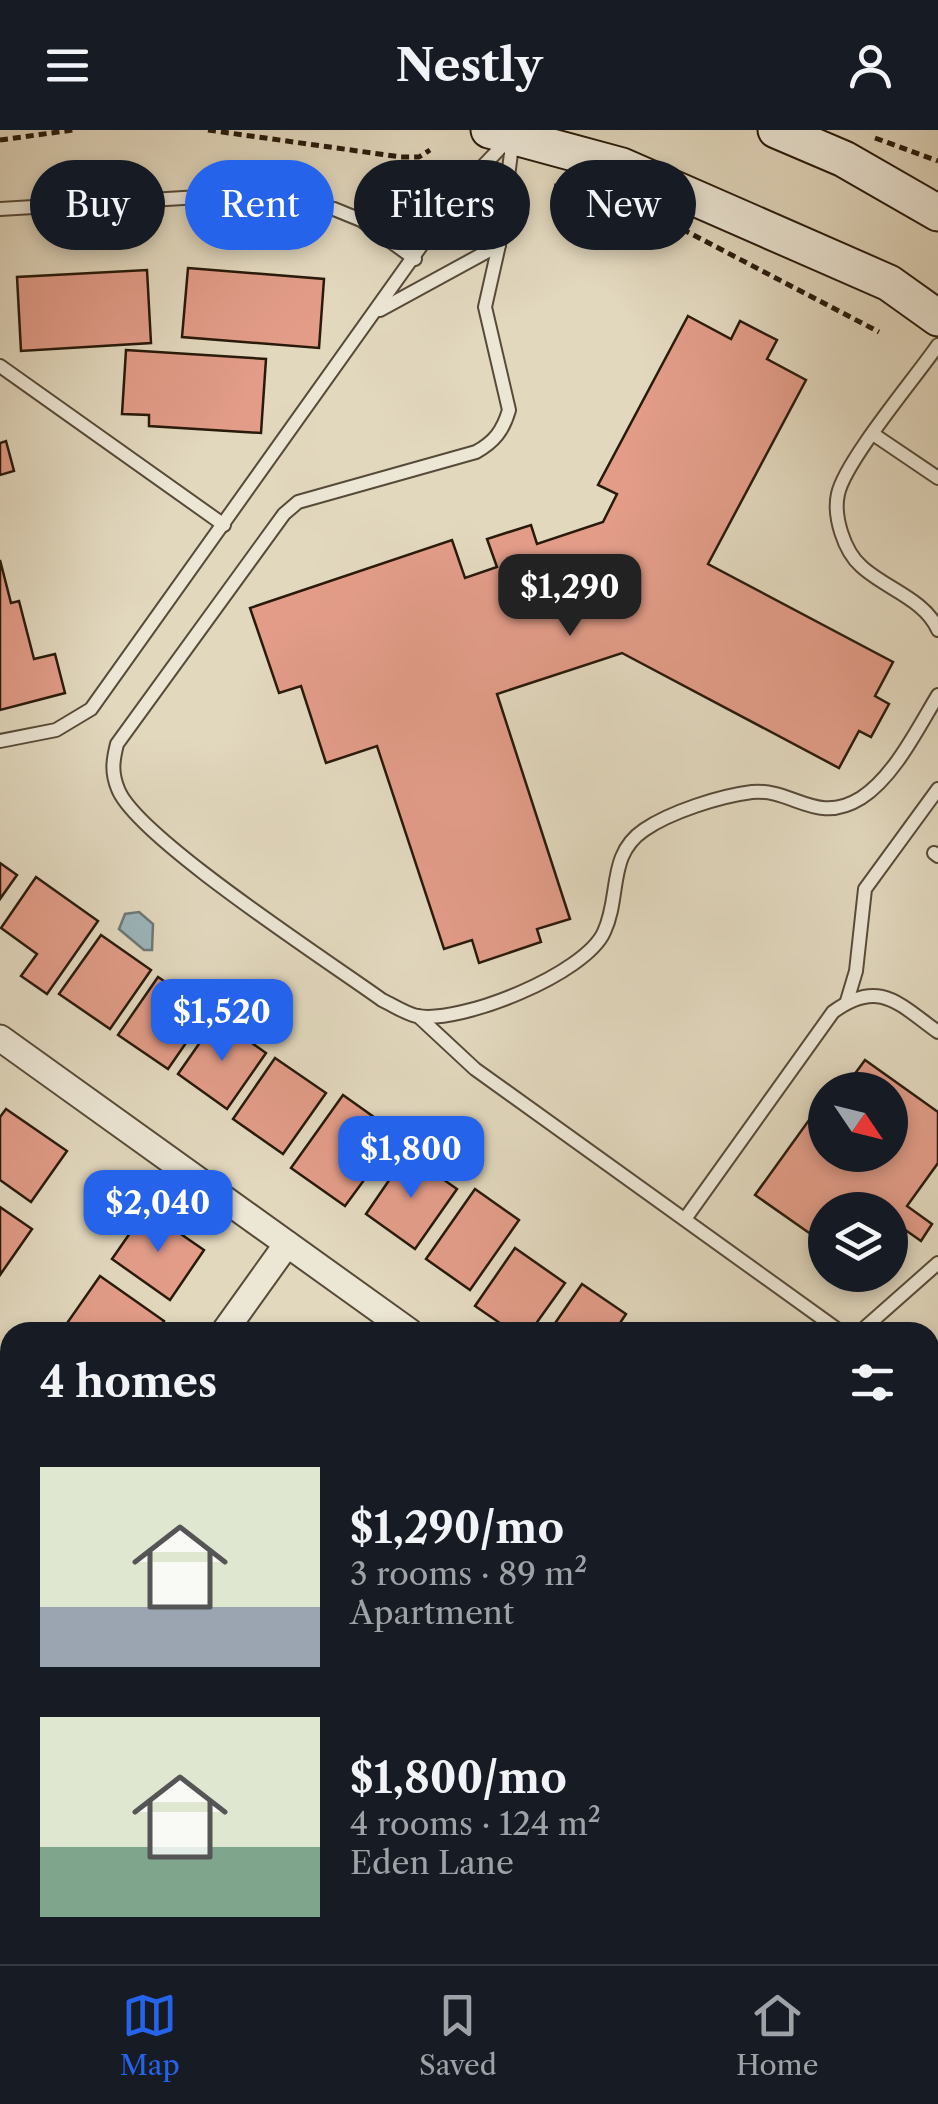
<!DOCTYPE html>
<html lang="en">
<head>
<meta charset="utf-8">
<style>
	body { margin:0; font-family:"Libre Caslon Text",serif; background:#20242c; color:#f1f3f6; height:100vh; display:flex; flex-direction:column; font-size:38px; white-space:nowrap }
	* { box-sizing:border-box; margin:0 }
	p { font-size:32px; color:#9ea1a6 }
	.icon { flex:none; width:55px; height:55px; fill:none; stroke:currentColor; stroke-width:2; stroke-linecap:round; stroke-linejoin:round }
	.map { position:relative; flex:1; overflow:hidden }
	.sheet { position:absolute; left:0px; top:1192px; width:940px; height:642px; display:flex; flex-direction:column; background:#171b24; border-radius:30px 30px 0 0; box-shadow:0 5px 15px #0003 }
	.sheet>* { flex:none }
	.guide { position:absolute; left:30px; top:30px; width:880px; height:90px; display:flex; gap:20px }
	.needle { width:65px; rotate:125deg }
	.controls { position:absolute; left:808px; top:942px; display:grid; gap:20px }
	.controls a { display:grid; place-items:center; width:100px; height:100px; border-radius:50%; background:#171b24; box-shadow:0 5px 15px #0003; font-size:50px }
	.price { position:absolute; translate:-50% -85px; padding:0 22px; border-radius:20px; background:#2563eb; color:#fff; font-size:32px; line-height:65px; filter:drop-shadow(0 2px 5px #0008) }
	.price::after { content:''; position:absolute; left:50%; top:60px; width:30px; height:22px; margin-left:-15px; background:inherit; clip-path:polygon(0 0,100% 0,50% 100%) }
	.price.on { background:#222; color:#fff }
	ul { padding:0; list-style:none }
	li { display:flex; align-items:center; gap:30px; height:250px; padding:0 40px }
	li span { display:grid; place-items:center; flex:none; width:280px; height:200px; border-radius:0px; color:#555 }
	li>.icon { margin-inline-start:auto }
	span .icon { width:120px; height:120px; fill:#fffc; stroke-width:1 }
	li b { font-size:42px }
	h2 { display:flex; justify-content:space-between; align-items:center; height:120px; padding:0 40px; font-size:42px }
	.tag { padding:0 35px; border-radius:45px; background:#171b24; box-shadow:0 5px 15px #0003; font-size:35px; line-height:90px }
	.tag.on { background:#2563eb; color:#fff }
	header { display:flex; justify-content:space-between; align-items:center; height:130px; padding:0 40px; background:#171b24; font-size:45px; font-weight:700 }
	.tabs { display:flex; justify-content:space-around; align-items:center; height:140px; border-top:2px solid #363941; background:#171b24; font-size:28px; color:#9ea1a6 }
	.tabs a { display:grid; justify-items:center; gap:5px }
	.tabs .on { color:#2563eb }
	.map>svg:first-child { display:block }
</style>
</head>
<body>
<header><svg class="icon" aria-label="menu" viewBox="0 0 24 24"><path d="M4 6h16M4 12h16M4 18h16"/></svg>Nestly<svg class="icon" aria-label="person" viewBox="0 0 24 24"><circle cx="12" cy="8" r="4"/><path d="M4 21q1-7 8-7t8 7"/></svg></header>
<div class="map">
<svg width="938" height="1834" viewBox="0 0 938 1834">
	<rect width="100%" height="100%" fill="#e2d8be"/>
	<filter id="stains"><feTurbulence type="fractalNoise" baseFrequency=".002" numOctaves="4"/><feColorMatrix values="0 0 0 0 .2 0 0 0 0 .09 0 0 0 0 .02 0 0 0 .5 -.17"/></filter>
	<radialGradient id="worn" r=".72"><stop offset=".6" stop-color="#630" stop-opacity="0"/><stop offset="1" stop-color="#630" stop-opacity=".3"/></radialGradient>
	<path fill="#9bb6bd" stroke="#6d7876" stroke-width="2.5" d="M139 782 153 794 152 820H144L119 799 125 784Z"/>
	<g fill="#e29c88" stroke="#291a0b" stroke-width="2.5">
		<path d="M188 138 324 149 319 218 182 207Z"/>
		<path d="M147 140 151 213 21 221 17 147Z"/>
		<path d="M688 186 731 209 740 191 777 210 767 229 806 250 708 434 893 532 875 566 889 574 871 607 859 601 839 638 622 523 497 564 570 789 537 799 541 812 479 833 472 810 444 819 377 616 326 633 301 556 279 563 250 478 452 410 465 448 497 437 487 409 531 395 537 414 603 392 617 364 598 355Z"/>
		<path d="M126 220 266 229 261 303 149 296V285L122 284Z"/>
		<path d="M6 311 14 341 0 345V313Z"/>
		<path d="M0 430 11 473 19 471 34 529 55 524 65 563 0 580Z"/>
		<path d="M0 733 17 745 0 769Z"/>
		<path d="M36 747 98 791 47 864 21 846 37 824 1 798Z"/>
		<path d="M101 805 151 840 110 899 59 864Z"/>
		<path d="M158 847 208 881 168 939 118 905Z"/>
		<path d="M217 888 266 923 227 979 178 944Z"/>
		<path d="M275 928 326 963 283 1024 233 989Z"/>
		<path d="M865 930 938 982V1033L907 1076 932 1094 921 1111 901 1097 890 1112V1080H825V1124L811 1113 815 1107 755 1065 822 972 825 1025H890V960H843Z"/>
		<path d="M343 965 388 997 358 1039 367 1046 345 1076 291 1038Z"/>
		<path d="M6 979 67 1021 31 1072 0 1050V987Z"/>
		<path d="M407 1024 457 1059 415 1119 366 1084Z"/>
		<path d="M475 1059 519 1090 470 1160 426 1129Z"/>
		<path d="M0 1077 32 1099 0 1145Z"/>
		<path d="M146 1080 204 1120 170 1170 112 1129Z"/>
		<path d="M515 1118 565 1153 530 1202H513L475 1176Z"/>
		<path d="M100 1146 164 1191 156 1202H75L65 1196Z"/>
		<path d="M582 1154 626 1184 614 1202H549Z"/>
		<path d="M10 1335V1412L0 1427V1349Z"/>
		<path d="M10 1616V1643L0 1636Z"/>
		<path d="M0 1649 10 1656V1706L0 1699Z"/>
		<path d="M0 1714 10 1721V1783L0 1776Z"/>
		<path d="M930 1738 938 1743V1828L930 1822Z"/>
		<path d="M100 1825H168L161 1834H94Z"/>
		<path d="M196 1825H210L223 1834H190Z"/>
		<path d="M895 1825H904L916 1834H888Z"/>
	</g>
	<g fill="none" stroke-linecap="round" stroke-linejoin="round">
		<g stroke="#574a38" stroke-width="16">
			<g id="service">
				<path d="M513 8 499 115 485 177 509 280C503 301 494 312 476 322L298 372 284 384 117 614C113 630 111 642 118 659 136 707 331 833 382 870 393 875 406 884 417 886 461 894 585 844 604 802 621 766 607 725 644 700 670 682 720 666 752 662 793 658 816 696 861 668 894 647 918 598 938 565"/>
				<path d="M0 79 200 67 334 79 361 90 415 129"/>
				<path d="M380 180 499 115"/>
				<path d="M938 215C916 247 845 331 838 364 833 386 844 421 861 436 884 458 925 469 938 500"/>
				<path d="M0 236 224 395"/>
				<path d="M873 304 938 348"/>
				<path d="M0 611 56 600 91 579 463 57 508 10"/>
				<path d="M934 723 938 726"/>
				<path d="M847 871 856 841 865 759 938 659"/>
				<path d="M418 886 475 939 841 1202"/>
				<path d="M685 1089 833 882C879 848 899 874 938 902"/>
				<path d="M860 1202 938 1133"/>
				<path d="M930 1237 938 1242"/>
				<path d="M0 1265 10 1272"/>
				<path d="M930 1281 938 1287"/>
				<path d="M51 1834 57 1825"/>
			</g>
		</g>
		<g stroke="#574a38" stroke-width="29">
			<g id="minor">
				<path d="M0 908 410 1202"/>
				<path d="M224 1202 287 1114"/>
				<path d="M0 1517 10 1503"/>
				<path d="M422 1834 428 1825"/>
			</g>
		</g>
		<g stroke="#291a0b" stroke-width="39">
			<g id="secondary">
				<path d="M489 0 622 36 889 153 938 188"/>
				<path d="M776 0 844 29 938 83"/>
			</g>
		</g>
		<g stroke="#291a0b" stroke-width="44">
			<g id="primary">
				<path d="M930 1338 938 1327"/>
				<path d="M930 1457 938 1446"/>
				<path d="M585 1834 592 1825"/>
				<path d="M668 1834 674 1825"/>
			</g>
		</g>
		<g stroke="#291a0b" stroke-width="5" stroke-dasharray="8 5" stroke-linecap="butt">
			<path d="M208 0 401 27H419L430 20"/>
			<path d="M875 8 938 31"/>
			<path d="M0 10 73 0"/>
			<path d="M554 56 576 59"/>
			<path d="M682 99 879 202"/>
		</g>
		<use href="#service" stroke="#ece6d5" stroke-width="12"/>
		<use href="#minor" stroke="#ece6d5" stroke-width="25"/>
		<use href="#secondary" stroke="#ece6d5" stroke-width="35"/>
		<use href="#primary" stroke="#e2d8be" stroke-width="40"/>
	</g>
	<rect width="100%" height="100%" filter="url(#stains)"/>
	<rect width="100%" height="100%" fill="url(#worn)"/>
</svg>
<div class="controls">
<a><svg class="needle" viewBox="-14 -14 28 28"><path d="M0-13l5 13h-10z" fill="#e53935"/><path d="M0 13l5-13h-10z" fill="#9ea1a6"/></svg></a>
<a><svg class="icon" aria-label="layers" viewBox="0 0 24 24"><path d="M12 4l9 5-9 5-9-5zM3 14l9 5 9-5"/></svg></a>
</div>
<b class="price on" style="left:570px;top:509px">$1,290</b>
<b class="price" style="left:222px;top:934px">$1,520</b>
<b class="price" style="left:411px;top:1071px">$1,800</b>
<b class="price" style="left:158px;top:1125px">$2,040</b>
<div class="guide">
<a class="tag">Buy</a>
<a class="tag on">Rent</a>
<a class="tag">Filters</a>
<a class="tag">New</a>
</div>
<section class="sheet">
<h2>4 homes<svg class="icon" aria-label="filters" viewBox="0 0 24 24"><path d="M4 7h16M4 17h16"/><circle cx="9" cy="7" r="2"/><circle cx="15" cy="17" r="2"/></svg></h2>
<ul>
<li><span style="background:linear-gradient(#dfe7d0 70%,#9aa5b1 0)"><svg class="icon" aria-label="home" viewBox="0 0 24 24"><path d="M3 11l9-7 9 7M6 9v11h12V9"/></svg></span><div><b>$1,290/mo</b><p>3 rooms · 89 m²</p><p>Apartment</p></div></li>
<li><span style="background:linear-gradient(#dfe7d0 65%,#7fa58c 0)"><svg class="icon" aria-label="home" viewBox="0 0 24 24"><path d="M3 11l9-7 9 7M6 9v11h12V9"/></svg></span><div><b>$1,800/mo</b><p>4 rooms · 124 m²</p><p>Eden Lane</p></div></li>
</ul>
</section>
</div>
<nav class="tabs">
<a class="on"><svg class="icon" aria-label="map" viewBox="0 0 24 24"><path d="M3 6l6-2 6 2 6-2v14l-6 2-6-2-6 2zM9 4v14M15 6v14"/></svg>Map</a>
<a><svg class="icon" aria-label="saved" viewBox="0 0 24 24"><path d="M7 4h10v16l-5-4-5 4z"/></svg>Saved</a>
<a><svg class="icon" aria-label="home" viewBox="0 0 24 24"><path d="M3 11l9-7 9 7M6 9v11h12V9"/></svg>Home</a>
</nav>
</body>
</html>
